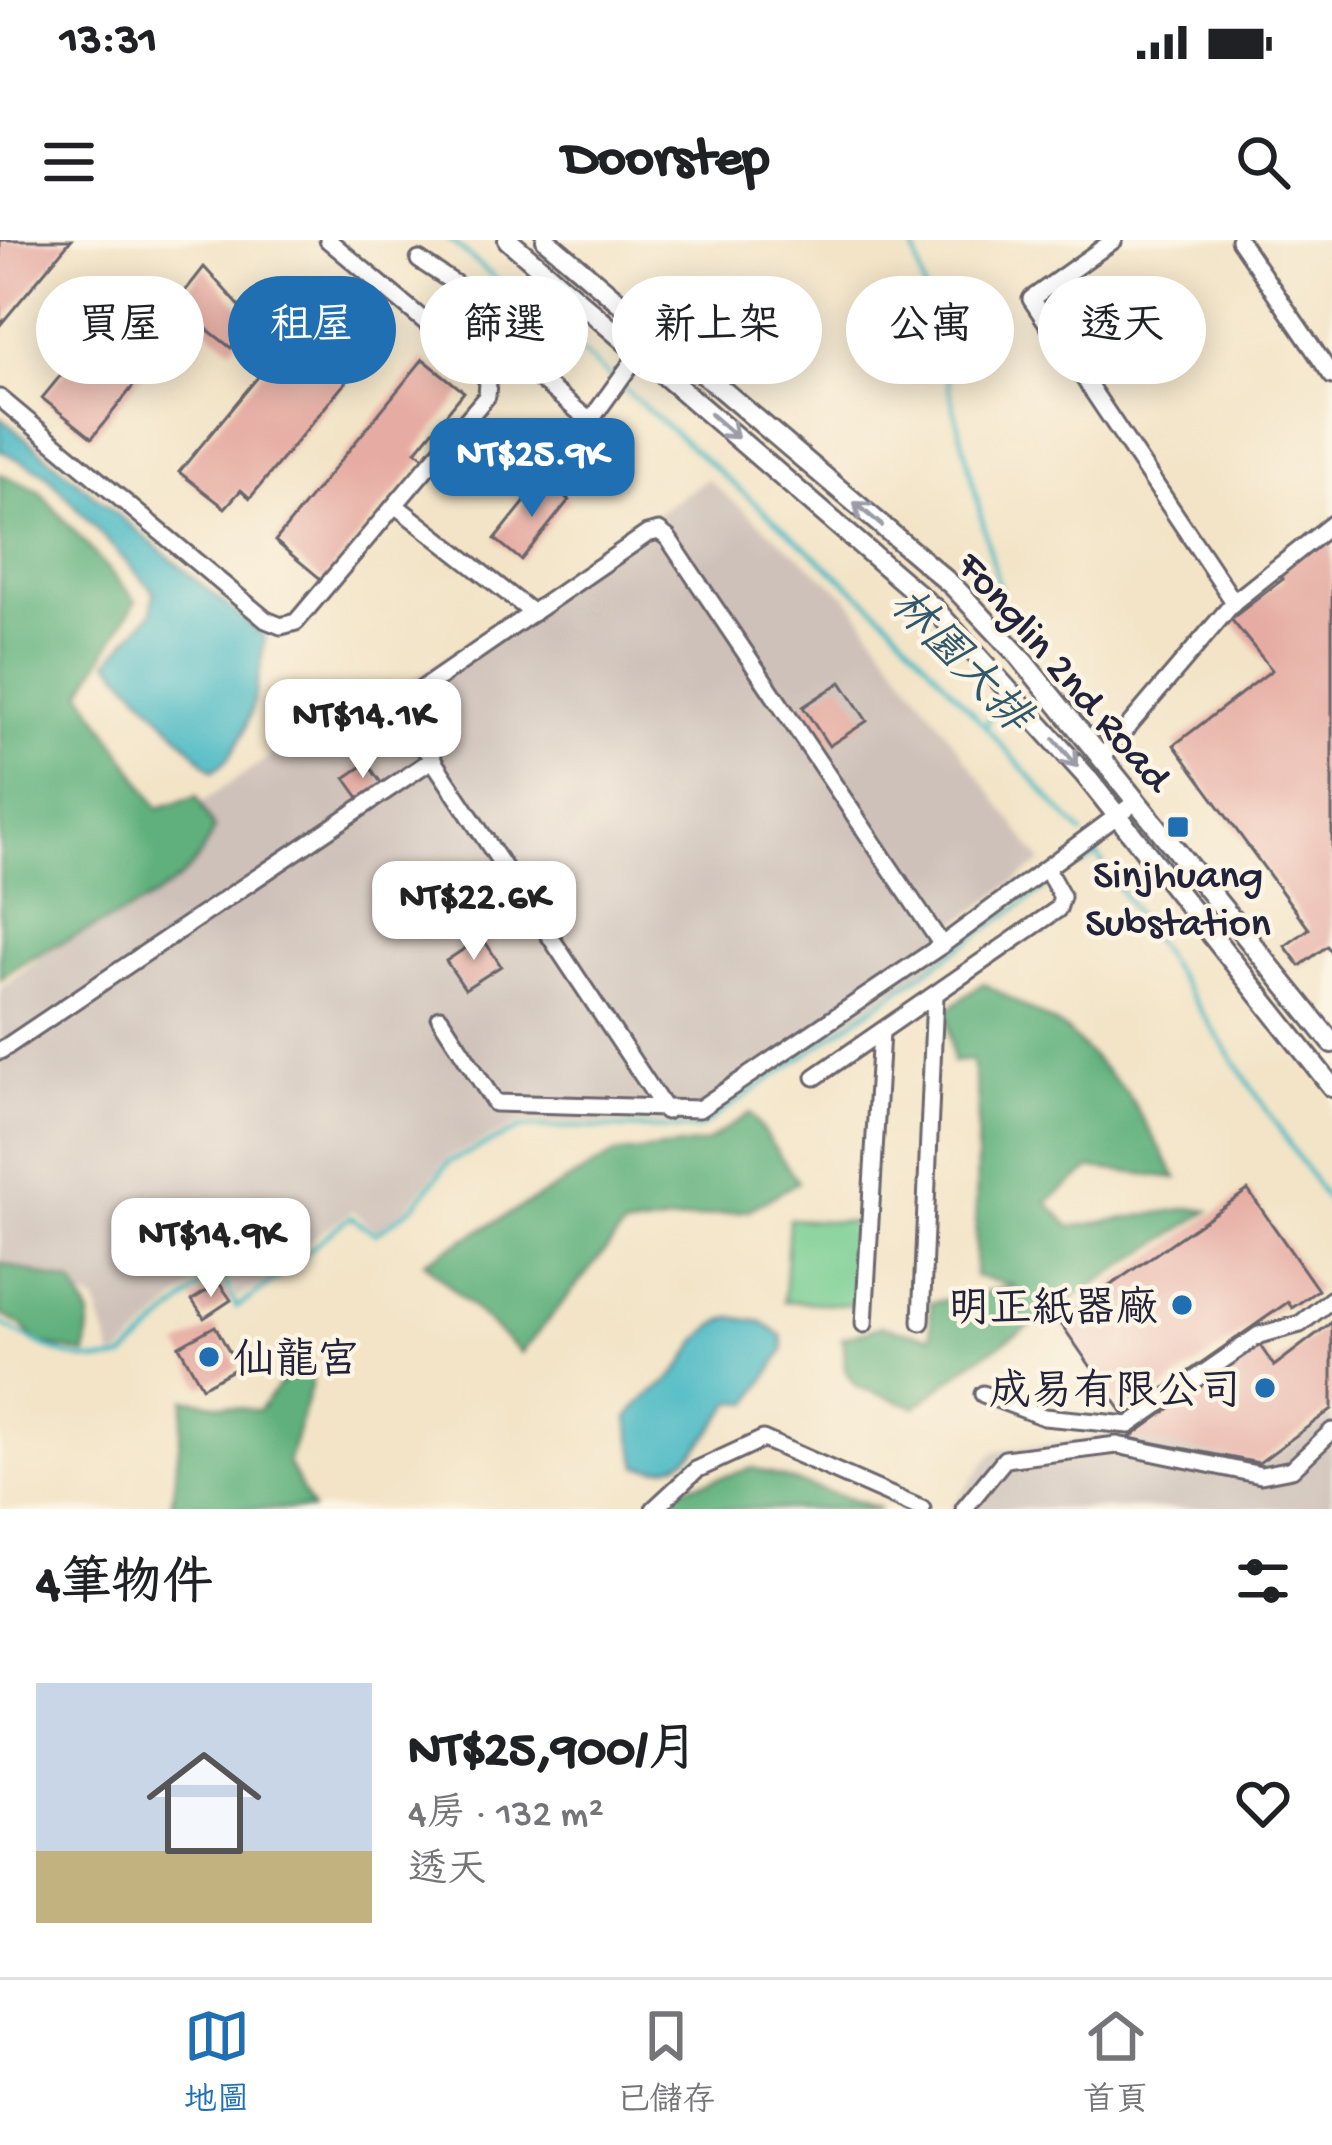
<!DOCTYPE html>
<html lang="zh-TW">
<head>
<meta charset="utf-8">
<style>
	body { margin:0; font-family:"Gochi Hand","LXGW WenKai TC",sans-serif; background:#f2f2f2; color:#202124; height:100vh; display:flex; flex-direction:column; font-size:45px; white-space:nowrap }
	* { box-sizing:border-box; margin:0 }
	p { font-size:39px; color:#757577 }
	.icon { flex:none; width:66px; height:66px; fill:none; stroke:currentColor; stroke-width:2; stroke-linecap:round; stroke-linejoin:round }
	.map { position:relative; height:1269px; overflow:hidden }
	.drawer { display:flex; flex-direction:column; background:#fff; flex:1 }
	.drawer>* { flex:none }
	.banner { position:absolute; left:36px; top:36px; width:1260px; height:108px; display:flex; gap:24px }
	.price { position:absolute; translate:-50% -102px; padding:0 27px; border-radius:24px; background:#fff; color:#222; font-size:39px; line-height:78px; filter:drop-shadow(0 3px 6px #0008) }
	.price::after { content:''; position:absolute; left:50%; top:72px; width:36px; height:27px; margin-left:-18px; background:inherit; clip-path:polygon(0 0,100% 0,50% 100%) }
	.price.current { background:#1f6fb2; color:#fff }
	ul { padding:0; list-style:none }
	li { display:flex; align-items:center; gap:36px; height:300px; padding:0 36px }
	li span { display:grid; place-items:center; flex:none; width:336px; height:240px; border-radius:0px; color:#555 }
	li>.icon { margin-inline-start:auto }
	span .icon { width:144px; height:144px; fill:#fffc; stroke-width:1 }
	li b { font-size:51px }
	h2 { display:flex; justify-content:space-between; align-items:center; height:144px; padding:0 36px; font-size:51px }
	.chip { padding:0 42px; border-radius:54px; background:#fff; box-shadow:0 6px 30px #0003; font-size:42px; line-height:108px }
	.chip.current { background:#1f6fb2; color:#fff }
	.status { display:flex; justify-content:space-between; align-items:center; height:84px; padding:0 60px; background:#fff; direction:ltr }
	.status svg { height:33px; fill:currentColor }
	header { display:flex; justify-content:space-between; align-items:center; height:156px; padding:0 36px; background:#fff; font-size:54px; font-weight:800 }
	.dock { display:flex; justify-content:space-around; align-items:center; height:168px; border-top:3px solid #e0e0e0; background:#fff; font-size:33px; color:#757577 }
	.dock a { display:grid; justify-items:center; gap:6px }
	.dock .current { color:#1f6fb2 }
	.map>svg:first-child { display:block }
</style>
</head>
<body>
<div class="status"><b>13:31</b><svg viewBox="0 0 49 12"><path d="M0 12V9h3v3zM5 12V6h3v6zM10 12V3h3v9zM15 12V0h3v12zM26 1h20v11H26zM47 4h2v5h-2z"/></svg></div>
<header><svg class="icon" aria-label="menu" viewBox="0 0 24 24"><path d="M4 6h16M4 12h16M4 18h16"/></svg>Doorstep<svg class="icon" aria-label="search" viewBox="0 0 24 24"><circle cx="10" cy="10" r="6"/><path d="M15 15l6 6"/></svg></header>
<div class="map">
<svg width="1332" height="1269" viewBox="0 0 1332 1269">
	<rect width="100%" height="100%" fill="#fcf5e5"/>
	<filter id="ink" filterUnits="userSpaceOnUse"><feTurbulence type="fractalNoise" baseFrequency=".00833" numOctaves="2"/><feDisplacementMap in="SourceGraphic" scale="24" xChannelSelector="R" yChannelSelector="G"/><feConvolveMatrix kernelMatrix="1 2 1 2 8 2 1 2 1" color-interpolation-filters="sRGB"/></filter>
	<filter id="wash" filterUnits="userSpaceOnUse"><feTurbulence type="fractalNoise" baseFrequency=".004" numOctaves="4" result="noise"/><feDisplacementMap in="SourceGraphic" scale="48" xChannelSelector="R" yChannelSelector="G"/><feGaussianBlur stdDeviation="2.7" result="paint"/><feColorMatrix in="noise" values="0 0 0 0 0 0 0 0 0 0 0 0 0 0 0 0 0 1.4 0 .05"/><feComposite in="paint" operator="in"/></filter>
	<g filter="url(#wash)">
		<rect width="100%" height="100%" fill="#f3e4c7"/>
		<g fill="#cec1b9">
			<path d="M707 239 846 356 1042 622 951 687 961 703 694 884 522 882 448 918 409 965 376 991 353 970 312 999 273 1041 236 1058 220 1020 120 1115 113 1117 95 1061 0 1037V748L38 719 36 703 105 629 298 497 317 456 339 469 373 447 382 461Z"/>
			<path d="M1332 1175V1269H950L993 1212 1117 1193 1262 1225Z"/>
		</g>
		<path fill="#74cc91" stroke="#4b7766" stroke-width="3" d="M789 979 862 983 857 1065 784 1061Z"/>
		<g fill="#5fb07b" stroke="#40695b" stroke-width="3">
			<path d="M0 234 39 251 136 361 82 452 158 568 197 556 214 589C207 602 200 620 189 630 137 680 56 694 0 739Z"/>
			<path d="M983 743 1066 790 1128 854 1177 938 1091 928 1047 962 1070 987 1190 968 1209 971 971 1123 916 1167 858 1147 845 1130 842 1098 882 1086 931 1097V1063L1016 1046 975 1036 978 859 972 820 953 822 947 770Z"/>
			<path d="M750 873 798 942 749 970 623 989 521 1113 424 1022 615 914 705 903Z"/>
			<path d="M0 1023 74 1044 90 1077 86 1114 37 1103 21 1085 0 1074Z"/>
			<path d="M307 1112 312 1143 288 1223 312 1269H171L185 1159 258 1171Z"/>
			<path d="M753 1228 880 1269H674L676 1250Z"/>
		</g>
		<g fill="#4cbac4" stroke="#376e80" stroke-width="3">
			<path d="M0 177 265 397C258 441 252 506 213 532L109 421 152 372 154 352 45 233 0 210Z"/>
			<path d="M731 1077 762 1082 782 1096 784 1110 750 1163 733 1162C704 1198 688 1238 638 1226L628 1179C639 1162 647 1157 662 1146 693 1124 690 1092 731 1077Z"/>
		</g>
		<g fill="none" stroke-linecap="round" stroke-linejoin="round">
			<g stroke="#4cbac4" stroke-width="4.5">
				<path d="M450 0 614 140"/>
				<path d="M912 0 1005 371"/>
				<path d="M622 147 889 380 1082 594"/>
				<path d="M987 486 992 456"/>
				<path d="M1089 603 1332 968"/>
				<path d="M1081 625 1097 615"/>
				<path d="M0 1083C37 1104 79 1129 124 1118L220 1029 236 1067C279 1042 310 1005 351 977L376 994 415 965 449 922 523 887 698 889 1044 649"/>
			</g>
		</g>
		<g id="blocks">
			<g fill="#e6aca3">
				<path d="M0 0H71L0 85Z"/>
				<path d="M204 27 254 82 231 108 175 64Z"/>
				<path d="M340 38 385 76 379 83 388 91 250 258 241 250 225 268 179 232Z"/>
				<path d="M116 68 165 106 92 198 42 158Z"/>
				<path d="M423 119 464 152 416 211 424 217 323 341 275 301Z"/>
				<path d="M543 239 569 260 521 320 495 299Z"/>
				<path d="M1332 285V713L1327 706 1300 726 1285 706 1309 689 1174 505 1272 430 1231 379 1283 339 1274 329Z"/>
				<path d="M841 442 867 481 829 506 803 467Z"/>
				<path d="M395 467 410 491 372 515 357 491Z"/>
				<path d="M367 523 382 544 360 559 345 538Z"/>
				<path d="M482 697 501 726 465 749 446 721Z"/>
				<path d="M1248 950 1318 1050 1292 1068 1288 1062 1125 1176 1059 1081Z"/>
				<path d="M219 1043 231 1060 204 1078 192 1060Z"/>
				<path d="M1332 1082V1169L1259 1223 1129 1198 1259 1104 1274 1126Z"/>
				<path d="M215 1086 238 1127 202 1147 179 1106Z"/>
			</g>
		</g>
	</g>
	<g filter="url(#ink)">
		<use href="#blocks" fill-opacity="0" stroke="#6b666c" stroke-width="3"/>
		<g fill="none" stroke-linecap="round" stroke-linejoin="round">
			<g stroke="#6b666c" stroke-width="21">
				<g id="minor">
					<path d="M1239 0 1332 136"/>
					<path d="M419 20 477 58 471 82 590 181 654 92"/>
					<path d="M0 158 266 380 281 386 296 382 487 156 488 142 478 126 328 0"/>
					<path d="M395 265 533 373"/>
					<path d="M1234 362 1332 284"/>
					<path d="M1102 517 1234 362 1031 59 1114 0"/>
					<path d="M440 778 495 863 699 869 942 705 1137 561"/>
					<path d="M0 811 433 519"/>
					<path d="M815 837 1058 669 1062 657 1047 630"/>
					<path d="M666 871 418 498 411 478 422 449 647 294 659 291 668 298 942 705"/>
					<path d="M921 1082 935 755"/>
					<path d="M864 1084 881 792"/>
					<path d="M983 1154 1044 1177 1129 1185 1259 1095 1300 1084 1332 1059"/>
					<path d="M654 1269 696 1230 763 1199 922 1269"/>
					<path d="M964 1269 1005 1219 1117 1205 1261 1235 1292 1229 1332 1191"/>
				</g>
			</g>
			<g stroke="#6b666c" stroke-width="24">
				<g id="major">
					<path d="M508 0 934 368 1085 535 1332 847"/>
					<path d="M546 0 953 346 1018 415 1332 803"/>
				</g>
			</g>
			<use href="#minor" stroke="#fff" stroke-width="15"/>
			<use href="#major" stroke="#fff" stroke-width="18"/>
		</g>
		<defs><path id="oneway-shaft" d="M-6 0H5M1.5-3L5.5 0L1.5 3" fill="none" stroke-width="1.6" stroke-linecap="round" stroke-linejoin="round" transform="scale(3)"/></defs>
		<g stroke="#9c9ca7">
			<use href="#oneway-shaft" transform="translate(724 186) rotate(41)"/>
			<use href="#oneway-shaft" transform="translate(868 274) rotate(-140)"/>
			<use href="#oneway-shaft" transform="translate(1066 513) rotate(50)"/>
		</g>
	</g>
	<g fill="#1f6fb2" stroke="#fcf5e5" stroke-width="4.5">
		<rect x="1166" y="575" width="24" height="24" rx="6"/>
		<circle cx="1182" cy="1065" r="12"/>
		<circle cx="209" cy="1117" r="12"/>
		<circle cx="1265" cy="1148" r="12"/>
	</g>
	<g text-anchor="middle" stroke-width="9" stroke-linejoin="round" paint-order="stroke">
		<g font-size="42" fill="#22223b" stroke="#fcf5e5">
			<text transform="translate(1067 429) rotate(49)" y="15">Fonglin 2nd Road</text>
		</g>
		<g font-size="42" fill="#22223b" stroke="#fcf5e5" text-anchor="end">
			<text x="1178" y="646" text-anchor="middle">Sinjhuang<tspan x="1178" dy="48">Substation</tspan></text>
			<text x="1158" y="1080">明正紙器廠</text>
			<text x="233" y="1132" text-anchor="start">仙龍宮</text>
			<text x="1241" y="1163">成易有限公司</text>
		</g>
		<g font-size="45" font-style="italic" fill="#31576b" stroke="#fcf5e5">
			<text transform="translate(963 418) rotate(46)" y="16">林園大排</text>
		</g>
	</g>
</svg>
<b class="price current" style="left:532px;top:280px">NT$25.9K</b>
<b class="price" style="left:363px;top:541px">NT$14.1K</b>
<b class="price" style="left:474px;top:723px">NT$22.6K</b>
<b class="price" style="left:211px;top:1060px">NT$14.9K</b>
<div class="banner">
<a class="chip">買屋</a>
<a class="chip current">租屋</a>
<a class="chip">篩選</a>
<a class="chip">新上架</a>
<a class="chip">公寓</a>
<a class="chip">透天</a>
</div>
</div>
<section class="drawer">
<h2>4筆物件<svg class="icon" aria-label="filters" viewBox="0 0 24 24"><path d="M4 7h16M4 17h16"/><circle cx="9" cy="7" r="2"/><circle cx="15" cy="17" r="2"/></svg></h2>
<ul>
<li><span style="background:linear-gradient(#c9d6e8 70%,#c2b280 0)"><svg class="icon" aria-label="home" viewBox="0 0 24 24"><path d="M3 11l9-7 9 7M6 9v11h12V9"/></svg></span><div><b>NT$25,900/月</b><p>4房 · 132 m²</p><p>透天</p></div><svg class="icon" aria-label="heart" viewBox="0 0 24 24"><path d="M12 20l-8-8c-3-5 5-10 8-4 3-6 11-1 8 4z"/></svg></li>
</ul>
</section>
<nav class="dock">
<a class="current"><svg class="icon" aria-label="map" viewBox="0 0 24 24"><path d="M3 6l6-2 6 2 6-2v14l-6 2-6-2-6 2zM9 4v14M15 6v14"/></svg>地圖</a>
<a><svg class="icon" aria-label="saved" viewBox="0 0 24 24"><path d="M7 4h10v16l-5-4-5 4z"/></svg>已儲存</a>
<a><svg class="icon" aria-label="home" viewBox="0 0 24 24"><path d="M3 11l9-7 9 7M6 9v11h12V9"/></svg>首頁</a>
</nav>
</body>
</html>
